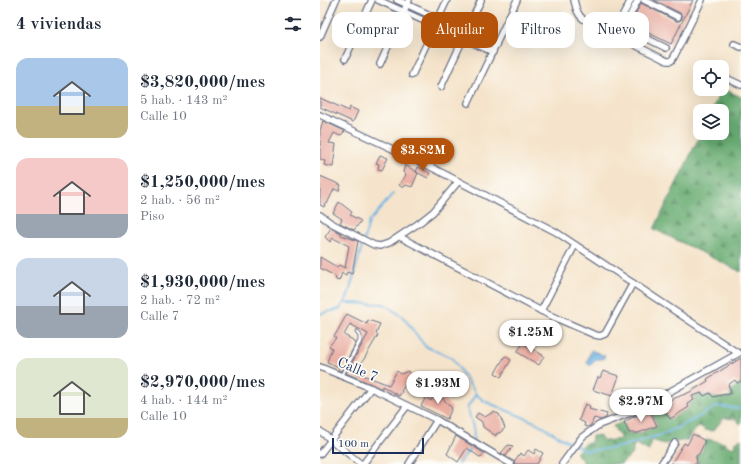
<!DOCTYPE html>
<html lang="es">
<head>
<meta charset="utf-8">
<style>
	body { margin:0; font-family:"Old Standard TT",serif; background:#f6f6f7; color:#1f2937; height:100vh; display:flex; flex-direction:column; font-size:15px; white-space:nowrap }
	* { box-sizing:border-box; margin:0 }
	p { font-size:13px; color:#747a83 }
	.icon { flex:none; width:22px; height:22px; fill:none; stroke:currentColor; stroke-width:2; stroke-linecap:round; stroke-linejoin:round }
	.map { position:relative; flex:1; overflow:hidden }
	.sheet { display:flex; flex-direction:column; background:#fff; width:320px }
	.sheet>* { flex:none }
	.top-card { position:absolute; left:12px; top:12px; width:349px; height:36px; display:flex; gap:8px }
	.buttons { position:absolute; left:373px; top:60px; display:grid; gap:8px }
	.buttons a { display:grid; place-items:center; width:36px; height:36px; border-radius:8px; background:#fff; box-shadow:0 4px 16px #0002; font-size:20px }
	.scale { position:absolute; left:12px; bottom:10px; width:92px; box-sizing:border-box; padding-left:4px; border:2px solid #1b2f5e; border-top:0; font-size:11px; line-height:14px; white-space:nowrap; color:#1b2f5e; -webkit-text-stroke:3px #fdfcf7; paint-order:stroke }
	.price { position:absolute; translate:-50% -34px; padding:0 9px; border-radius:14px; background:#fff; color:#222; font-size:13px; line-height:26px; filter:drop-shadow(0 1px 2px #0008) }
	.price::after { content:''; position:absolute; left:50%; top:24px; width:12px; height:9px; margin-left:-6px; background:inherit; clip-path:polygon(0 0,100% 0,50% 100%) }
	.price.current { background:#b45309; color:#fff }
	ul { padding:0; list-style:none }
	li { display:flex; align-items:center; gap:12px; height:100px; padding:0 16px }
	li span { display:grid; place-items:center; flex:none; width:112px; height:80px; border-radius:12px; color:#555 }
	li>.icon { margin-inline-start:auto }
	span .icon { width:48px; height:48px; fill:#fffc; stroke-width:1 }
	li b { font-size:17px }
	h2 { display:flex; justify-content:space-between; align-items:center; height:48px; padding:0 16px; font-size:17px }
	.chip { padding:0 14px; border-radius:12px; background:#fff; box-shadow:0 4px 16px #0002; font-size:14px; line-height:36px }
	.chip.current { background:#b45309; color:#fff }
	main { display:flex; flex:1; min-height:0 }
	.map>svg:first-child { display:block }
</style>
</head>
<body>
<main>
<section class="sheet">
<h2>4 viviendas<svg class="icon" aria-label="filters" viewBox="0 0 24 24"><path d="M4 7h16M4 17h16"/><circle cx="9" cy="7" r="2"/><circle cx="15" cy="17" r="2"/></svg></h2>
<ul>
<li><span style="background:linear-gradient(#a9c7e8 60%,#c2b280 0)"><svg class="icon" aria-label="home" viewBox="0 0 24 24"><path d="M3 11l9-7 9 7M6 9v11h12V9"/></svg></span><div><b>$3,820,000/mes</b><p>5 hab. · 143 m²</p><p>Calle 10</p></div></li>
<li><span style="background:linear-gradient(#f6c9c9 70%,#9aa5b1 0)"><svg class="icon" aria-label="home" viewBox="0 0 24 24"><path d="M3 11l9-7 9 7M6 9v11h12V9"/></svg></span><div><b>$1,250,000/mes</b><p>2 hab. · 56 m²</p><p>Piso</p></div></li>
<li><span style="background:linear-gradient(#c9d6e8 60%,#9aa5b1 0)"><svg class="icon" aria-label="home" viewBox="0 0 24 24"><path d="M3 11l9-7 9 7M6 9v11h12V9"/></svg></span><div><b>$1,930,000/mes</b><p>2 hab. · 72 m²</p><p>Calle 7</p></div></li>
<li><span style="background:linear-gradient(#dfe7d0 75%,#c2b280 0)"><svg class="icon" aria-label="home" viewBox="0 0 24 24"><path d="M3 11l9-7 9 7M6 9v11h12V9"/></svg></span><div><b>$2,970,000/mes</b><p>4 hab. · 144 m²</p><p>Calle 10</p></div></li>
</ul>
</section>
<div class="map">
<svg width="421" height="464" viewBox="0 0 421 464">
	<defs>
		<pattern id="forest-firs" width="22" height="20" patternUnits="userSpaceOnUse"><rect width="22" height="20" fill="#67ab71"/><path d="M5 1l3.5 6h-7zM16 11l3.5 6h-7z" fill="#548c60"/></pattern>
		<pattern id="water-waves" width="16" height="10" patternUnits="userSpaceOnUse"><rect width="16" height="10" fill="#6cb3e3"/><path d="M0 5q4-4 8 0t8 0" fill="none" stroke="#5892bb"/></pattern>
	</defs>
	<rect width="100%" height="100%" fill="#fdfcf7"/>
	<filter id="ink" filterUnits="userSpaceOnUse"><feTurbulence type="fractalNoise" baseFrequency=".025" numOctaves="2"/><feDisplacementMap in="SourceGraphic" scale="8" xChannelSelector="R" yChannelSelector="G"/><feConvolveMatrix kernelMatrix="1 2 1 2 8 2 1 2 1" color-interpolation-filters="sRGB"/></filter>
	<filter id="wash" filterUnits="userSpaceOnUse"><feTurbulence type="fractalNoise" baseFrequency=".012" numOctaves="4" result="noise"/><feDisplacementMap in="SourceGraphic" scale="16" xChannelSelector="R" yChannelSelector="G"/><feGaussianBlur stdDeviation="0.9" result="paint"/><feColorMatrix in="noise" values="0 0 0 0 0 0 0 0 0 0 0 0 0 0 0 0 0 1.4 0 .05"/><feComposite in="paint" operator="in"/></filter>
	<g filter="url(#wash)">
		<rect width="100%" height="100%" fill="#f5e4cb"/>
		<g fill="url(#forest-firs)" stroke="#416d68">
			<path d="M402 88 421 97V272L334 229 381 133H402V111H391Z"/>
			<path d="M421 382V424H420L415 419 404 418 393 431 385 430 380 426 372 433 368 440 344 444 331 440 329 451 316 444 313 447V453L301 464H264V463L256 453 265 443H271L272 436 279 435 284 441 301 439 293 426 303 422 309 434 319 433 337 426 330 410 339 404 350 419 355 417 345 402 351 400 360 413 370 407 368 404 375 401 370 391 376 388 379 394H382L383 397 390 394 392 398C399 397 404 398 410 398L411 391Z"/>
			<path d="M387 439 405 443 408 446 414 448 415 442 421 439V463L418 462 417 464H395L393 462 390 464 378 463 376 457 382 451Z"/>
		</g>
		<path fill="url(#water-waves)" stroke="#4471a0" d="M271 350 285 356 283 359H276L271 365H269L267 363Z"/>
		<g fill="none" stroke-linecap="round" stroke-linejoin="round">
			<g stroke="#6cb3e3" stroke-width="2">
				<path d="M24 303 64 304 83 317 105 346 132 358 156 394 164 401 217 423 241 438 267 451 300 447 344 434 375 419 397 406 421 409"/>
				<path d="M0 314 20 309 28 296 49 222 73 194"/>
				<path d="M138 464C158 439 157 437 147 408L156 394"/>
			</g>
		</g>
		<g id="blocks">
			<g fill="#eaada2">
				<path d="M334 0H373L351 44 310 24 321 3 356 21H359L362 19V16L360 13Z"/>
				<path d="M0 98 29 111 30 107 38 111 33 122 0 107Z"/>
				<path d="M3 121 25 131 20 136 14 133 9 143 16 144 13 167 4 165 5 161 0 159V130Z"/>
				<path d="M60 155 68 158 62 170 58 169 59 164 56 163Z"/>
				<path d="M85 165 98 173 92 187 86 185 83 188 79 185 86 175 83 172Z"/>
				<path d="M98 167 110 173 108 178 96 172Z"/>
				<path d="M0 176 21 185 19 191 14 189 7 204 5 203 4 207 0 205Z"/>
				<path d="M19 202 32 212 30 215 41 221 34 230 20 223 22 219 13 213Z"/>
				<path d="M11 228 21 233V235L38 241 32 274 27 272 26 275 22 273 19 281 16 280 15 276 0 268V257L17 267 19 265 25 268 29 246 13 238 10 242 5 237Z"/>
				<path d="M27 314 47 324 48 320 60 324 56 334 58 335 44 359 35 372 69 385 77 371 81 374 88 371 91 377 81 391 82 392 79 396 62 386V388H60L26 373 48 334 30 324 24 335 33 340 35 345 21 371 18 370 19 367 7 362 12 348 9 346 16 338 14 337Z"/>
				<path d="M203 343 224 356 219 365 197 352Z"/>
				<path d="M185 356 191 360 181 377 175 373Z"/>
				<path d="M421 358V381L417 383 415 380 408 385 411 390 410 394 406 395V394L393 397 390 393 384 396 382 393 372 396 374 400 367 404 369 407 350 419 340 404 370 392 388 381 387 379Z"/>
				<path d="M283 371 299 376 292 396 273 390 278 377 280 378Z"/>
				<path d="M117 389 122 392 120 396 132 408 127 419 101 406 106 397 111 401Z"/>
				<path d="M265 404 270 406 269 409 287 414 286 418 281 420 274 418 271 425 268 427 264 426 265 423 259 420Z"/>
				<path d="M329 409 337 426 318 433H309L304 422Z"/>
				<path d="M173 412 179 414 185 428 181 432 176 434V436L163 427 162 422 155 417 158 413 165 417Z"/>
				<path d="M373 434 385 441 379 454 376 456 377 464H351L364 443 367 445Z"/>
				<path d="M136 436 164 453 161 458 147 448 138 462 127 454Z"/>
				<path d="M188 445 193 446 186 456 181 453Z"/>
				<path d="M216 449 223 453 217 464H195L194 462 200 453 204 456 208 450 214 454Z"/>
			</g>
		</g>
	</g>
	<g filter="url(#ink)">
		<use href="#blocks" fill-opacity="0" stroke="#676e84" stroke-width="1"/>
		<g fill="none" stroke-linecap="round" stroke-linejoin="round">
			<g stroke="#676e84" stroke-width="5">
				<path id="lane" d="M22 375 40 341V336L37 332"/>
			</g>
			<g stroke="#676e84" stroke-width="8">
				<g id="street">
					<path d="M58 0 173 52"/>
					<path d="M77 0 176 45"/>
					<path d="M254 0C256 8 257 14 263 19L347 61H351L354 57 382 0"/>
					<path d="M324 0 358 17"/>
					<path d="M298 24 346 48"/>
					<path d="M293 34 311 0"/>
					<path d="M0 37 16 0"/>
					<path d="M299 37 318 0"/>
					<path d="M414 44 421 47"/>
					<path d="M25 59 52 0"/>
					<path d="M60 64 89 0"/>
					<path d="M92 75 127 0"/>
					<path d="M404 77 421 85"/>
					<path d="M121 87 161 0"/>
					<path d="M148 103 197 0"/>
					<path d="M0 115 109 166 236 232 418 353"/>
					<path d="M0 215 11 223 54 245 60 246 69 243 99 223 113 212 138 182"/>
					<path d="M80 237 229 315 275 335 280 336 285 334 313 283"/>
					<path d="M221 311 255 245"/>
					<path d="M0 367 51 388 117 420 191 464"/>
					<path d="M0 431 41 464"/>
					<path d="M0 454 51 388"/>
					<path d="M43 464 87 406"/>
					<path d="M89 464 117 420"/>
					<path d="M242 464 262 437 279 425 313 412 419 353"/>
					<path d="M341 464 355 443"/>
				</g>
			</g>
			<use href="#lane" stroke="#fff" stroke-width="3"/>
			<use href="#street" stroke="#fff" stroke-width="5.5"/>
		</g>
	</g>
	<g text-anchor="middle" stroke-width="3.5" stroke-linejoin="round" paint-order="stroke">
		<g font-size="14" fill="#1b2f5e" stroke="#fdfcf7">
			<text transform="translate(38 369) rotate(23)" y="5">Calle 7</text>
		</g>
	</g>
</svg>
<div class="buttons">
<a><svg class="icon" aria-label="locate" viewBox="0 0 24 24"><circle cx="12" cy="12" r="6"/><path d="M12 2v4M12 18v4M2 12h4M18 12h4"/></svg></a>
<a><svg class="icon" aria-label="layers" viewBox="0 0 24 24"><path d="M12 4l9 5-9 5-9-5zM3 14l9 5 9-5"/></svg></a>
</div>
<div class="scale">100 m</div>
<b class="price current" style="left:103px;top:172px">$3.82M</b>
<b class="price" style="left:211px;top:354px">$1.25M</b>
<b class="price" style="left:118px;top:405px">$1.93M</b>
<b class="price" style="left:321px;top:423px">$2.97M</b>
<div class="top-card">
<a class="chip">Comprar</a>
<a class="chip current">Alquilar</a>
<a class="chip">Filtros</a>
<a class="chip">Nuevo</a>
</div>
</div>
</main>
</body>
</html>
